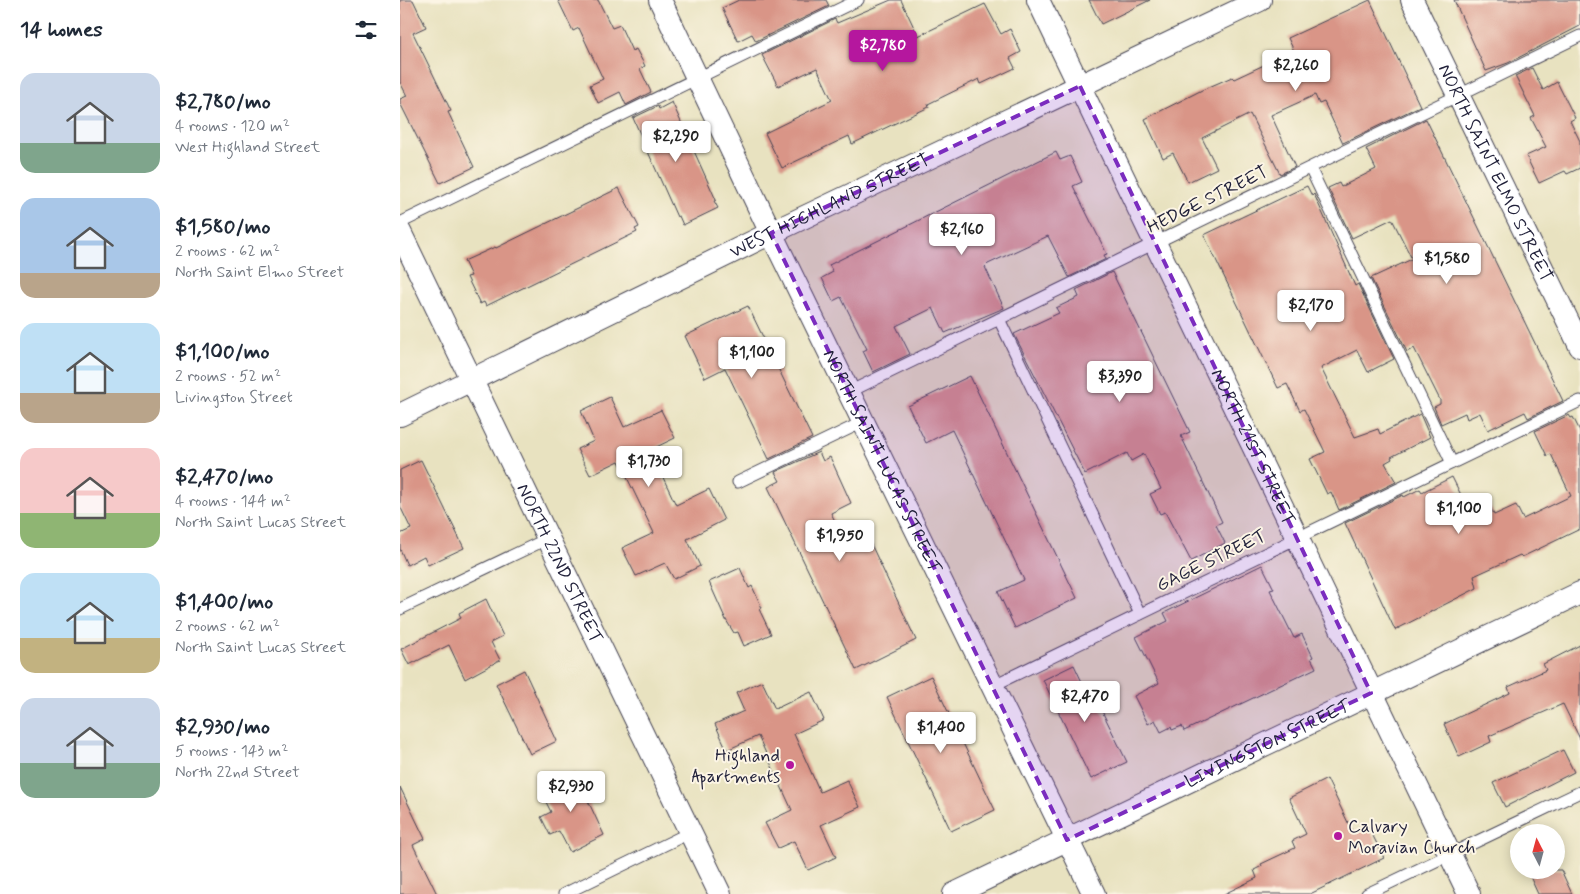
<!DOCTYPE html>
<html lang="en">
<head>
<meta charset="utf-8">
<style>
	body { margin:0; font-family:Mynerve,sans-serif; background:#f2f2f3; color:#1f2937; height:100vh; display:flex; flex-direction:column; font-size:19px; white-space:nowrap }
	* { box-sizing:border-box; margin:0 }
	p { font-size:16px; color:#747a83 }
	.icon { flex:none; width:28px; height:28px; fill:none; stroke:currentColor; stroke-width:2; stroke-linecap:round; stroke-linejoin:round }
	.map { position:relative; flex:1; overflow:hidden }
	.panel { display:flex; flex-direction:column; background:#fff; width:400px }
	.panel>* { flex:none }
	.needle { width:32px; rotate:354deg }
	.buttons { position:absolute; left:1110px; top:824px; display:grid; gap:10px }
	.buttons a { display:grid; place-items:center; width:55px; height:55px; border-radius:50%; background:#fff; box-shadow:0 2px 12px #0003; font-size:25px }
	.price { position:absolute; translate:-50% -42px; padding:0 11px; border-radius:5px; background:#fff; color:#222; font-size:16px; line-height:32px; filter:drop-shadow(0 1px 2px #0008) }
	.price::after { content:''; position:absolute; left:50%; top:30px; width:15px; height:11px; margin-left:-8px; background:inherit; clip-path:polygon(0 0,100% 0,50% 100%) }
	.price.current { background:#b5179e; color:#fff }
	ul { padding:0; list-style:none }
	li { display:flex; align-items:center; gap:15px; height:125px; padding:0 20px }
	li span { display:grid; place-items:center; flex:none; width:140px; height:100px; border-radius:15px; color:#555 }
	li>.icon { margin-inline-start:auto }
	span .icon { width:60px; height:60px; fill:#fffc; stroke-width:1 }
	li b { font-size:21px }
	h2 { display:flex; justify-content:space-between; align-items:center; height:60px; padding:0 20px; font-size:21px }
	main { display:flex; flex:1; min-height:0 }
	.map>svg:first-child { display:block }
</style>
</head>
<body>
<main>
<section class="panel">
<h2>14 homes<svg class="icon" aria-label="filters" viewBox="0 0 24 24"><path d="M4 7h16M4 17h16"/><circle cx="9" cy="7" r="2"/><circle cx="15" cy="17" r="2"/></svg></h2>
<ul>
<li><span style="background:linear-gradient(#c9d6e8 70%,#7fa58c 0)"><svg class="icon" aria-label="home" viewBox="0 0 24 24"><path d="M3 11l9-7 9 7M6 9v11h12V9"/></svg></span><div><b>$2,780/mo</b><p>4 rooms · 120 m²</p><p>West Highland Street</p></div></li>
<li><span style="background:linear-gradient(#a9c7e8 75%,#b9a48a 0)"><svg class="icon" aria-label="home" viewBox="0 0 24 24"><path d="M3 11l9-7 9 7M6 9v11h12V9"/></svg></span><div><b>$1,580/mo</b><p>2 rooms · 62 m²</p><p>North Saint Elmo Street</p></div></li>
<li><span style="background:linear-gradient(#bfe0f5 70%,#b9a48a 0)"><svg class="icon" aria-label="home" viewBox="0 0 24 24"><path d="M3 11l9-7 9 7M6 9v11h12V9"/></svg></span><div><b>$1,100/mo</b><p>2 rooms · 52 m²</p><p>Livingston Street</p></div></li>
<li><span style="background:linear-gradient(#f6c9c9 65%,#8fb573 0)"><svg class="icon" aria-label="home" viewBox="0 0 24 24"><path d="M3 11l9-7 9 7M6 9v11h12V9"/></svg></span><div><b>$2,470/mo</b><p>4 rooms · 144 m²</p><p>North Saint Lucas Street</p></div></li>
<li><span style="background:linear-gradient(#bfe0f5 65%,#c2b280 0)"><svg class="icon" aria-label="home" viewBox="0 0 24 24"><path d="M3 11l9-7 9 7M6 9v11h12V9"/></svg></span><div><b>$1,400/mo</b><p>2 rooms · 62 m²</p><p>North Saint Lucas Street</p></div></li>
<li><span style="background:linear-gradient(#c9d6e8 65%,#7fa58c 0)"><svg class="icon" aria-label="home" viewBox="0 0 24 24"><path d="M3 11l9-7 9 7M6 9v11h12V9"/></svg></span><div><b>$2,930/mo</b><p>5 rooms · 143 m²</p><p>North 22nd Street</p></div></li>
</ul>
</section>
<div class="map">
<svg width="1180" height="894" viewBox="0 0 1180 894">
	<rect width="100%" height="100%" fill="#fcf5e5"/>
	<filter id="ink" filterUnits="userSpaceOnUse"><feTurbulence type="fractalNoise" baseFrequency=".02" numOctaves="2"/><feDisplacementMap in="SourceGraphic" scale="10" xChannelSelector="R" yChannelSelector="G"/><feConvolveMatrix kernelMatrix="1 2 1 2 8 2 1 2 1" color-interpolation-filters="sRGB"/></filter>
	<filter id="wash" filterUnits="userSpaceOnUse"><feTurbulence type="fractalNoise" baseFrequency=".0096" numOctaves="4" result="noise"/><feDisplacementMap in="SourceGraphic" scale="20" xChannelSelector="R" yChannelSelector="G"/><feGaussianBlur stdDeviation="1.12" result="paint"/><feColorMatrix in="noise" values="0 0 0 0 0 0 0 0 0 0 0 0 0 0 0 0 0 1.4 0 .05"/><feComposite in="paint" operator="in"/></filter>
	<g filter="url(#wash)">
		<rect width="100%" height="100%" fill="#e8e2c0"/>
		<g id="blocks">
			<g fill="#d99587">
				<path d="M0 0H13L26 27 13 33 51 111 48 112 74 167 40 183 0 103V99L7 96 0 82Z"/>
				<path d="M158 0H198L212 28 220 25 232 51 236 49 245 66 240 69 251 92 226 105 220 92 198 103 190 85 203 79 179 28 173 31Z"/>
				<path d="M339 0H426L429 6 356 41 352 34 338 41 322 8Z"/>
				<path d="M491 0H501L518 36 585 4 601 34 610 29 621 52 610 58 615 68 581 84 579 79 528 104 529 107 452 144 449 136 382 168 365 133 432 100 417 68 378 86 362 55 435 19 437 23Z"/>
				<path d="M689 0H750L701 24Z"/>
				<path d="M970 0 1020 106 943 143 924 102 919 104 915 95 871 115 895 167 880 174 850 114 802 138 817 168 788 182 773 153 763 158 745 119 802 90 832 77 834 79 894 51 888 38Z"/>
				<path d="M1054 0H1180V26L1108 63 1086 71Z"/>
				<path d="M1132 68 1143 90 1157 82 1175 118 1170 121 1180 141V168L1167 174 1165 171 1139 183 1126 156 1146 147 1131 118 1135 116 1115 76Z"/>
				<path d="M272 102 316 200 314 201 318 208 283 225 279 216 277 217 233 118 258 106 259 109Z"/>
				<path d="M1026 119 1163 401 1128 418 1125 412 1088 430 1080 413 1067 419 1065 413 1041 424 1034 407 1040 404V400L1014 348 1007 352 971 278 1012 259 992 219 952 238 928 188 939 183 941 187 976 169 966 149Z"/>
				<path d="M656 152 660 160 670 156 682 182 673 186 707 254 704 255 706 259 669 277 648 236 588 264 585 267 604 308 545 333 533 308 496 326 510 354 473 372 463 351 467 349 441 297 433 301 422 278 433 272 429 265Z"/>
				<path d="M907 186 912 196 914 194 955 286 958 284 994 359 968 372 957 350 921 368 955 437 978 429 980 434 1020 414 1030 437 991 457 992 459 985 463 996 482 939 510 931 492 927 494 910 459 925 452 904 409 900 411 887 384 878 388 804 235Z"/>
				<path d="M219 188 239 227 235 229 237 232 86 306 84 302 80 304 67 277 71 276 64 261 95 247 96 248Z"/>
				<path d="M712 272 790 432 781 436 822 522 816 525 825 543 791 561 765 512 760 514 750 494 761 489 744 454 731 461 727 453 685 474 614 334 659 313 656 308 679 297 676 290Z"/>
				<path d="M348 306 412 438 369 459 325 368 305 378 285 336Z"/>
				<path d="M570 376 677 598 615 628 598 592 624 580 552 430 526 443 508 406Z"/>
				<path d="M210 397 224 427 261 410 275 438 250 450 276 505 309 489 324 520 287 539 300 566 274 579 265 563 236 576 222 548 254 533 219 461 190 475 177 449 194 441 181 411Z"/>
				<path d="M1169 415 1171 418 1173 417 1180 431V529L1122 557 1120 555 1074 576 1077 588 995 630 945 523 1003 495 1004 497 1020 489 1022 492 1052 477 1069 511 1088 502 1094 515 1116 505 1123 519 1171 496 1151 454 1147 456 1135 431Z"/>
				<path d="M419 452 423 461 430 457 451 503 431 513 449 550 469 540 516 640 456 670 368 487 380 481 375 472Z"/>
				<path d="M21 460 64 548 28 565 24 556 7 565 0 549V534L11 529 0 506V470Z"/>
				<path d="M862 565 874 589 870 590 894 638 902 634 913 657 911 658 916 668 784 731 782 726 772 730 771 727 761 732 755 720 748 724 734 696 759 683 736 637 768 621 764 613Z"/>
				<path d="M340 568 349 588 352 586 362 608 359 609 371 634 344 646 338 632 334 633 326 620 309 582Z"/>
				<path d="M86 599 103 636 91 642 100 660 65 679 49 645 9 665 1 649 61 618 59 613Z"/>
				<path d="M1180 645V739L1163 704 1089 736 1091 742 1059 757 1044 724 1110 693 1108 687 1146 670 1143 664Z"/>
				<path d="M674 665 692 703 697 701 727 762 691 779 643 680Z"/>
				<path d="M124 670 157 741 130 754 96 684Z"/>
				<path d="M531 676 595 810 551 831 487 697Z"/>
				<path d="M362 681 375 709 411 692 424 720 394 734 420 792 447 780 460 807 421 825 436 857 408 870 394 841 378 848 365 823 392 810 358 736 327 750 315 724 344 711 336 693Z"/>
				<path d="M1163 750 1174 772 1105 807 1093 783Z"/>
				<path d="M175 773 204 835 170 852 159 831 150 835 141 817 151 812 140 790Z"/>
				<path d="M927 779 953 833 968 826 984 858 910 894H824L857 878 854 870 862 866 861 864 895 848 892 841 906 834 889 798Z"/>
				<path d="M0 787 25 839 13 845 37 894H0Z"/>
				<path d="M1127 870H1161L1172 894H1138Z"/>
			</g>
		</g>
	</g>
	<g filter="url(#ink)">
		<use href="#blocks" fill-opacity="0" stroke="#403f4f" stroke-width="1"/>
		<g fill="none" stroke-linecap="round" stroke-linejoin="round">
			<g stroke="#403f4f" stroke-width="13">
				<g id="service">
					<path d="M910 168 1052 463"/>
					<path d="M0 223 458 0"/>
					<path d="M599 319 740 614"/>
					<path d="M449 392 1180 36"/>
					<path d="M338 482 463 422"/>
					<path d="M0 609 149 538"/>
					<path d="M592 686 1180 401"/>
					<path d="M164 894 291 832"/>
					<path d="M967 894 1180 792"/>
				</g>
			</g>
			<g stroke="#403f4f" stroke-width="24">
				<g id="minor">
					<path id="s1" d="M260 0 371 233 694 894"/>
					<path id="s2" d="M638 0 1069 894"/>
					<path id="s3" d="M1012 0 1180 346"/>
					<path id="s4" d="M0 232 320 894"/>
					<path id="s5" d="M0 415 371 233 860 0"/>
					<path id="s6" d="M554 894 1180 593"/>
				</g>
			</g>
			<use href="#service" stroke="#fff" stroke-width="11"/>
			<use href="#minor" stroke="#fff" stroke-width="22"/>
		</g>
	</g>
	<path fill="#7b2cbf" fill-opacity="0.2" stroke="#7b2cbf" stroke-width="4" stroke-dasharray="10 6" stroke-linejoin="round" d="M680 86 971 693 667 840 371 233Z"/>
	<g fill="#b5179e" stroke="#fcf5e5" stroke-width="2">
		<circle cx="390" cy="765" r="5"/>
		<circle cx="938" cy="836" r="5"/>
	</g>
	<g text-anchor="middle" stroke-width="4" stroke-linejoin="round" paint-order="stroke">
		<g font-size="18" fill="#22223b" stroke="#fcf5e5">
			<text dy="6" stroke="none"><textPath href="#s3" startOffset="192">NORTH SAINT ELMO STREET</textPath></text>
			<text transform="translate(807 199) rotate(-26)" y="6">HEDGE STREET</text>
			<text dy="6" stroke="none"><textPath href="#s5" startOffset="478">WEST HIGHLAND STREET</textPath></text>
			<text dy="6" stroke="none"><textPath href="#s2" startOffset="496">NORTH 21ST STREET</textPath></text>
			<text dy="6" stroke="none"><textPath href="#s1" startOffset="512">NORTH SAINT LUCAS STREET</textPath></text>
			<text transform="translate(811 560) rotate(-26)" y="6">GAGE STREET</text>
			<text dy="6" stroke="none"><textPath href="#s4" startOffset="368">NORTH 22ND STREET</textPath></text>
			<text dy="6" stroke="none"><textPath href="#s6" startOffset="348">LIVINGSTON STREET</textPath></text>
		</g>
		<g font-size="18" fill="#22223b" stroke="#fcf5e5" text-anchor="end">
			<text x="380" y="761">Highland<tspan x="380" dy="21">Apartments</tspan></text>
			<text x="948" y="832" text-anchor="start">Calvary<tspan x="948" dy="21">Moravian Church</tspan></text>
		</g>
	</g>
</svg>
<div class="buttons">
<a><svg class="needle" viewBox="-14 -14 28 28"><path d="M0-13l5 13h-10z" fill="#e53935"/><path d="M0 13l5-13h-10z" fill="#747a83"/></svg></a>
</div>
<b class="price current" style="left:483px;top:72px">$2,780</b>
<b class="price" style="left:896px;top:92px">$2,260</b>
<b class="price" style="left:276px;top:163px">$2,290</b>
<b class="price" style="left:562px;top:256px">$2,160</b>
<b class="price" style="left:1047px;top:285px">$1,580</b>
<b class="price" style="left:911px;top:332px">$2,170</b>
<b class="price" style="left:352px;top:379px">$1,100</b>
<b class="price" style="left:720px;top:403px">$3,390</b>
<b class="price" style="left:249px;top:488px">$1,730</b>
<b class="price" style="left:1059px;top:535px">$1,100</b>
<b class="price" style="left:440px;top:562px">$1,950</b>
<b class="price" style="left:685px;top:723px">$2,470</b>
<b class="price" style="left:541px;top:754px">$1,400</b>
<b class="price" style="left:171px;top:813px">$2,930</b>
</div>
</main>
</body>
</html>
